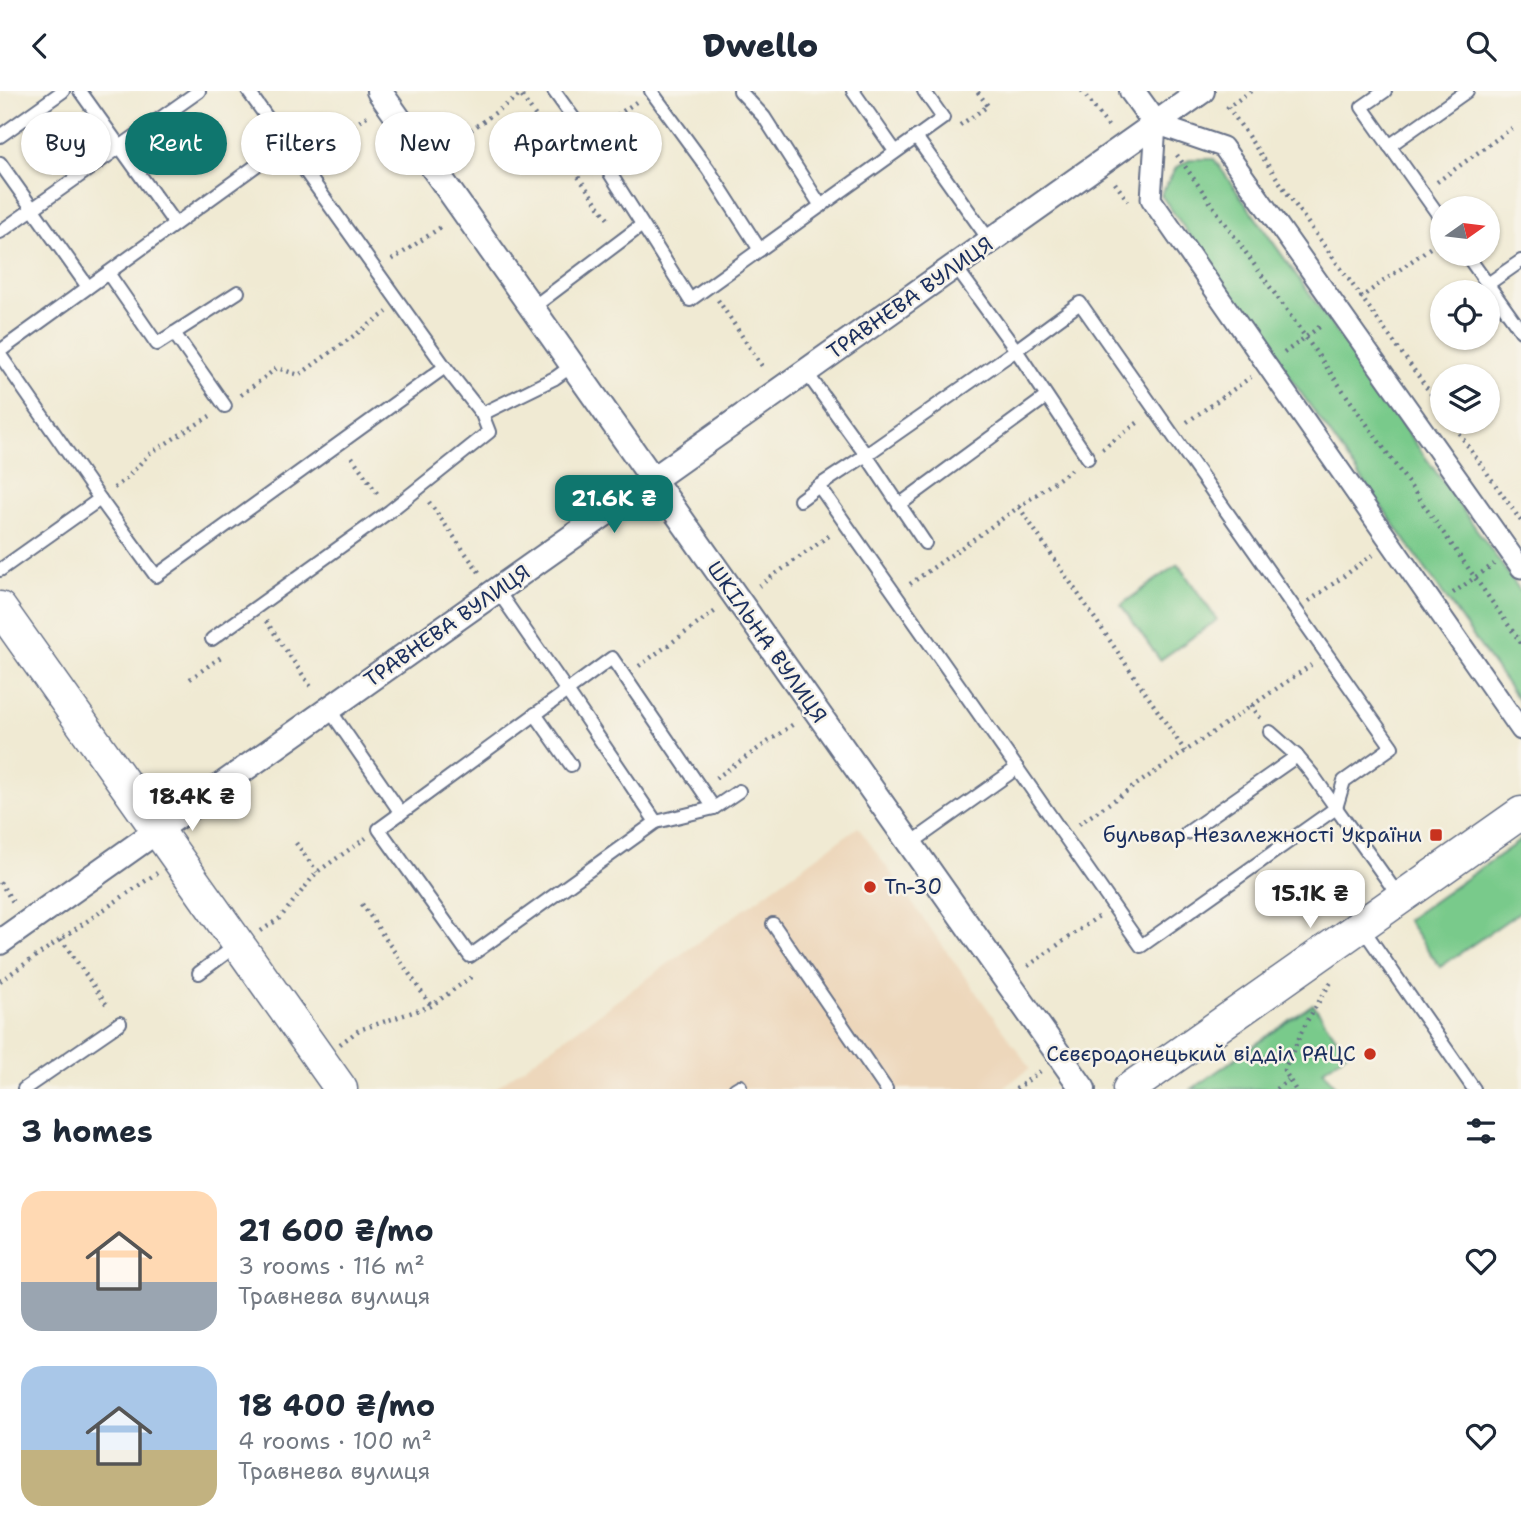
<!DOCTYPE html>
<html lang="en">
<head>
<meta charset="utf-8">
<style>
	body { margin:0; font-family:"Shantell Sans",sans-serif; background:#f2f2f3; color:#1f2937; height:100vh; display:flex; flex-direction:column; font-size:26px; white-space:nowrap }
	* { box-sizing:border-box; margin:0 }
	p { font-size:23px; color:#747a83 }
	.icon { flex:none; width:38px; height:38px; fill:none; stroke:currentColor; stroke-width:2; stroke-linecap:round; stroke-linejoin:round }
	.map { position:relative; height:998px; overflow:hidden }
	.details { display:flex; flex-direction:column; background:#fff; flex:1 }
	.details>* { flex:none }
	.banner { position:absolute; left:21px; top:21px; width:700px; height:63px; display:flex; gap:14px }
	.needle { width:46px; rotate:76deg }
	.tools { position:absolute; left:1430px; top:105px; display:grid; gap:14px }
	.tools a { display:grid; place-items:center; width:70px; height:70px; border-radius:50%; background:#fff; box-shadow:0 2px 5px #0004; font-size:35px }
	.price { position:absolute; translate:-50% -60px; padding:0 16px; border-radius:14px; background:#fff; color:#222; font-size:23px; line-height:46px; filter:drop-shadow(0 2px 4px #0008) }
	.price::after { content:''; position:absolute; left:50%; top:42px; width:21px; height:16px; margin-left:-10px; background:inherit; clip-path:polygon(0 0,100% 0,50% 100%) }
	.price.on { background:#0f766e; color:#fff }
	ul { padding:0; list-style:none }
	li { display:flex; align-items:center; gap:21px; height:175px; padding:0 21px }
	li span { display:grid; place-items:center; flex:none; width:196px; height:140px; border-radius:21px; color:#555 }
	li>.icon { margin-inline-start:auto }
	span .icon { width:84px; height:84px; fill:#fffc; stroke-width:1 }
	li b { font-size:30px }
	h2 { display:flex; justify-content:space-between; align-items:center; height:84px; padding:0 21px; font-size:30px }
	.chip { padding:0 24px; border-radius:32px; background:#fff; box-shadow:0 2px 5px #0004; font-size:24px; line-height:63px }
	.chip.on { background:#0f766e; color:#fff }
	header { display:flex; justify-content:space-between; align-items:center; height:91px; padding:0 21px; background:#fff; font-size:32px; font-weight:800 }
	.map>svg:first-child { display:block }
</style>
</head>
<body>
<header><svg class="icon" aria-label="back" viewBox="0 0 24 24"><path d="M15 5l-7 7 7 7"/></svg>Dwello<svg class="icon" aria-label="search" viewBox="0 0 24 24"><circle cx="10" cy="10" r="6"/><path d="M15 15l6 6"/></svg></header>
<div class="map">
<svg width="1521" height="998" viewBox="0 0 1521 998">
	<rect width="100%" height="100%" fill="#f7f3e8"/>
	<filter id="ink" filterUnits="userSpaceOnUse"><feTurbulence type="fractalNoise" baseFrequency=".0143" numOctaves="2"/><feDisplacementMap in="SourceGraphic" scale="14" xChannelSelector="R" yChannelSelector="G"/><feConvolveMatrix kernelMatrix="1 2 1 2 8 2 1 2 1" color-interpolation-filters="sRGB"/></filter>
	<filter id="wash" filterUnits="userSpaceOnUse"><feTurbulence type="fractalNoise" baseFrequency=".00686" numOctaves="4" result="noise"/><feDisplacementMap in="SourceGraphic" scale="28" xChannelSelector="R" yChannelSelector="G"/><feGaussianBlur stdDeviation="1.57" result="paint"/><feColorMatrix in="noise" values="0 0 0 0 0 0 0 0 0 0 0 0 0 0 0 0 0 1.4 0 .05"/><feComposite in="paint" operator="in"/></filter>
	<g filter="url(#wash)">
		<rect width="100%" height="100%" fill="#f0ead3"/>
		<path fill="#edd7bb" d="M858 736 1030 977 1002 998H494Z"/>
		<g fill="#79ca8b" stroke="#4a7c74" stroke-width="2">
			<path d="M1191 68H1214L1521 501V613L1161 104 1176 77Z"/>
			<path d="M1178 473 1217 529 1160 569 1121 514Z"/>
			<path d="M1521 749V820L1440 876 1407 829Z"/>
			<path d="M1313 913 1347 962 1323 979 1337 998H1192Z"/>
		</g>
	</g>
	<g filter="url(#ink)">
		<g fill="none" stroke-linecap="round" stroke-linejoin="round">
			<g stroke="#667087" stroke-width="16">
				<g id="service">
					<path d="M80 0 175 133"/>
					<path d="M248 0 445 276 482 323 555 287 573 274"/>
					<path d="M554 0 587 46 690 209 943 27 924 0"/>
					<path d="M651 0 708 78 760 159"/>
					<path d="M740 0 764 26 821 115"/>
					<path d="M853 0 895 60"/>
					<path d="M1385 0 1362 16 1442 129"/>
					<path d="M0 45 63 0"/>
					<path d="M916 46 990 150"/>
					<path d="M1389 55 1467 0"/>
					<path d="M0 72 88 196"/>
					<path d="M0 141 199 0"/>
					<path d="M1466 163 1521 240"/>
					<path d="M955 175 1016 259 1088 367"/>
					<path d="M108 182 157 253 238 201"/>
					<path d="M1488 193 1521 170"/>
					<path d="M532 217 642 134"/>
					<path d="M174 242 225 315"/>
					<path d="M0 260 286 53"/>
					<path d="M0 264 100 408 156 485 445 276"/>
					<path d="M806 281 866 364 819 395 1017 677 910 753"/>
					<path d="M800 409 819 395"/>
					<path d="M899 414 1046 306"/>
					<path d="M925 452 866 364 1016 259 1080 212 1392 656 1344 690 1336 717 1312 683 1297 665 1270 641"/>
					<path d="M0 479 100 408"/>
					<path d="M497 499 567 600 656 731"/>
					<path d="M212 548 390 420 489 341 482 323"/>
					<path d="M329 618 401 722 379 738 470 865 656 731 714 717 739 700"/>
					<path d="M535 623 571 674"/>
					<path d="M1017 677 1141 855 1336 717 1400 807"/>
					<path d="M401 722 612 567 714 717"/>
					<path d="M1187 742 1297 665"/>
					<path d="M773 833 886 998"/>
					<path d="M1361 835 1474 998"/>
					<path d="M199 882 238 853"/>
					<path d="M24 998 120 932"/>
					<path d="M735 998 740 995"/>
				</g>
			</g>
			<g stroke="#667087" stroke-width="23">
				<path id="pedestrian" d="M1521 477 1223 56 1156 33 1151 108 1521 639"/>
			</g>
			<g stroke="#667087" stroke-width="28">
				<g id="minor">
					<path d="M379 0 1083 998"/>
					<path d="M1132 0 1156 33"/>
					<path d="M0 851 1202 0"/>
				</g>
			</g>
			<g stroke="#667087" stroke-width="35">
				<g id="tertiary">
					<path d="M0 517 341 998"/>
					<path d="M1129 998 1521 722"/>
				</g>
			</g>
			<g stroke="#667087" stroke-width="4.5" stroke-dasharray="2 5" stroke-linecap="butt">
				<path d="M518 0 610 131"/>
				<path d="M1082 0 1108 35"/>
				<path d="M1251 0 1228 16 1303 125 1442 318"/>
				<path d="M960 34 988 15 977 0"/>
				<path d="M600 36 636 11"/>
				<path d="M448 55 526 0"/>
				<path d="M314 63 367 25"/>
				<path d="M1177 64 1521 552"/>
				<path d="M1437 91 1512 37"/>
				<path d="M1115 92 1128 110"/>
				<path d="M392 169 444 134"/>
				<path d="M1360 207 1441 149"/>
				<path d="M718 209 764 278"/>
				<path d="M1284 262 1322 234"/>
				<path d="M241 304 277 277 299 284 387 221"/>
				<path d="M1187 331 1251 286"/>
				<path d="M1451 331 1521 430"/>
				<path d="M1102 358 1140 330"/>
				<path d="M352 366 379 405"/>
				<path d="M114 397 126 388 149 363 210 325"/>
				<path d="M429 411 479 481"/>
				<path d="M1019 416 1185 660"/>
				<path d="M910 493 1074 377"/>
				<path d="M759 495 833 442"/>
				<path d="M1453 502 1494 473"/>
				<path d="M1309 510 1373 464"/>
				<path d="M266 530 313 599"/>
				<path d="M639 575 717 519"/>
				<path d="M190 588 221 566"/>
				<path d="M1251 614 1261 628"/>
				<path d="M716 687 795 632"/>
				<path d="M1079 733 1311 574"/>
				<path d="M296 752 317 781"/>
				<path d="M0 791 13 811"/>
				<path d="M362 813 431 915"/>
				<path d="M261 840 280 827 317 781 366 747"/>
				<path d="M61 848 109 917"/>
				<path d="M1028 875 1099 825"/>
				<path d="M0 890 157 782"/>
				<path d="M340 953 359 939 431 915 474 884"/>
				<path d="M1016 998 1042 979"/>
				<path d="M1276 998 1288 989"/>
				<path d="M1295 998 1284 979 1307 930 1331 891"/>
			</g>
			<use href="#service" stroke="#fff" stroke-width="12"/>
			<use href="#pedestrian" stroke="#fff" stroke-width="19"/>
			<use href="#minor" stroke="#fff" stroke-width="24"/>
			<use href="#tertiary" stroke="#fff" stroke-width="32"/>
		</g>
	</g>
	<g fill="#c8321e" stroke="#f7f3e8" stroke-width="2.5">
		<rect x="1429" y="737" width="14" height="14" rx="3.5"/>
		<circle cx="870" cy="796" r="7"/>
		<circle cx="1370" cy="963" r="7"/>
	</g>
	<g text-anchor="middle" stroke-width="5" stroke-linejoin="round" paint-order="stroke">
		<g font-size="21" fill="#1b2f5e" stroke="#f7f3e8">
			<text transform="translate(910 207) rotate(-35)" y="7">ТРАВНЕВА ВУЛИЦЯ</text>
			<text transform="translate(447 535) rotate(-35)" y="7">ТРАВНЕВА ВУЛИЦЯ</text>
			<text transform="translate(767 551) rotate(55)" y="7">ШКІЛЬНА ВУЛИЦЯ</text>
		</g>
		<g font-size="21" fill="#1b2f5e" stroke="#f7f3e8" text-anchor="end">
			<text x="1422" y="751">бульвар Незалежності України</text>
			<text x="884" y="803" text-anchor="start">Тп-30</text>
			<text x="1356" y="970">Сєвєродонецький відділ РАЦС</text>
		</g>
	</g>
</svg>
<div class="tools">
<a><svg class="needle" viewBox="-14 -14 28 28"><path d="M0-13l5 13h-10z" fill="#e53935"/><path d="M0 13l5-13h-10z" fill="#747a83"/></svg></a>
<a><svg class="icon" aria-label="locate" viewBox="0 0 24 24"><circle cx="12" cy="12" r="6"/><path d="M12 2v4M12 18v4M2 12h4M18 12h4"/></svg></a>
<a><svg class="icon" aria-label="layers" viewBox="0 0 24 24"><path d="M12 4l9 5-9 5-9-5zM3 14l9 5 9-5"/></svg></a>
</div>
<b class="price on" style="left:614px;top:444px">21.6K ₴</b>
<b class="price" style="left:192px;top:742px">18.4K ₴</b>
<b class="price" style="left:1310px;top:839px">15.1K ₴</b>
<div class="banner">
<a class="chip">Buy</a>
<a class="chip on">Rent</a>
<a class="chip">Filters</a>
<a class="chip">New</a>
<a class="chip">Apartment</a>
</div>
</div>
<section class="details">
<h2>3 homes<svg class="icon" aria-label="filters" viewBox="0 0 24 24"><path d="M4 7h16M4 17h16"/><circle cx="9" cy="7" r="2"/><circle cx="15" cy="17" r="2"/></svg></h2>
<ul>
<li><span style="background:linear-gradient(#ffd9b3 65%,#9aa5b1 0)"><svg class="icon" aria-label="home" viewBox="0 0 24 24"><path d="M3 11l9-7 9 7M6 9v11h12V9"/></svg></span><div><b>21 600 ₴/mo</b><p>3 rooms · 116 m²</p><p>Травнева вулиця</p></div><svg class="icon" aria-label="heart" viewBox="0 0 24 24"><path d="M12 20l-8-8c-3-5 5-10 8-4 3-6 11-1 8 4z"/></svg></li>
<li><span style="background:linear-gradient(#a9c7e8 60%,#c2b280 0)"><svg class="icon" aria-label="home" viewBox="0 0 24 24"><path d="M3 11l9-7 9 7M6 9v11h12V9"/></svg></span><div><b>18 400 ₴/mo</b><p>4 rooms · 100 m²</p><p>Травнева вулиця</p></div><svg class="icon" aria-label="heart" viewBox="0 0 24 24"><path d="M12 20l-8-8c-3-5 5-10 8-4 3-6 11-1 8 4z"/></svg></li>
</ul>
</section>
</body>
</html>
